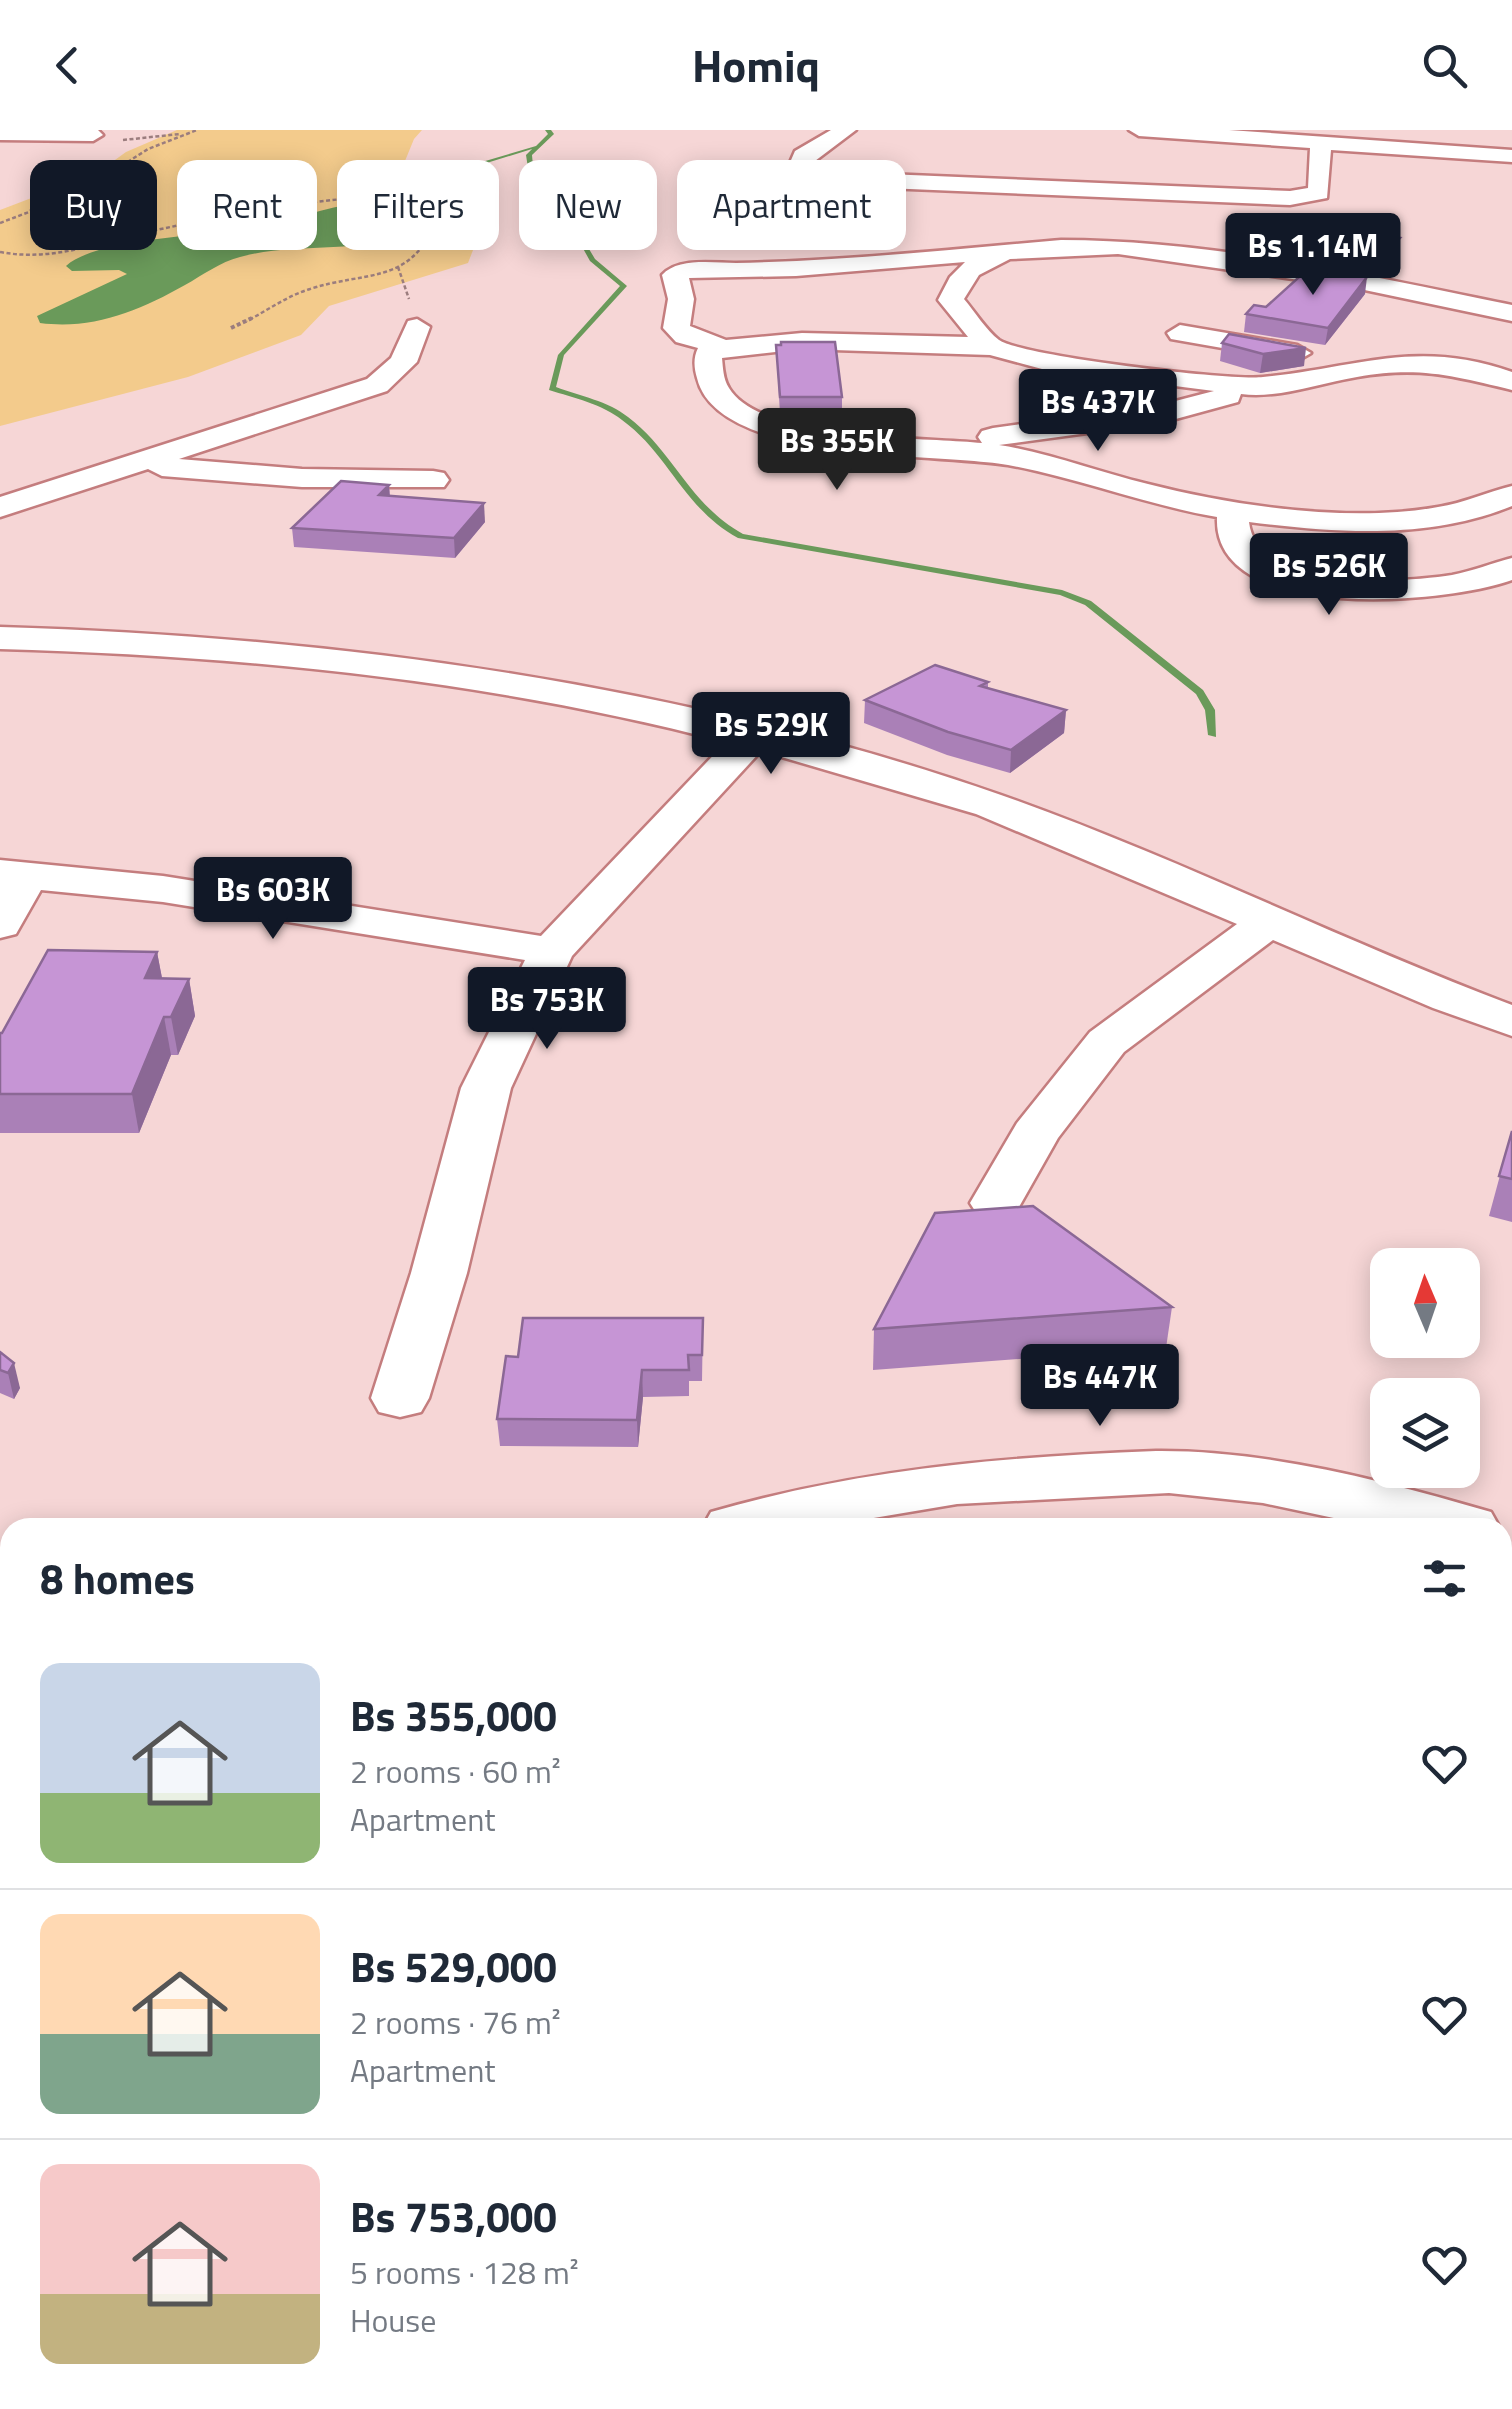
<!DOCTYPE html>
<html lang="en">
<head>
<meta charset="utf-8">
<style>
	body { margin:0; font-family:"Titillium Web",sans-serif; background:#f2f2f3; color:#1f2937; height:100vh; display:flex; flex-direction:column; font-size:38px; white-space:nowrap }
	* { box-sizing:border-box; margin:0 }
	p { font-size:32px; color:#747a83 }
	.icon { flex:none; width:55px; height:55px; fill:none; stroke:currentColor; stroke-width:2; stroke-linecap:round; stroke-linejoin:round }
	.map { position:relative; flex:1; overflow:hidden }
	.details { position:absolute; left:0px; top:1388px; width:1512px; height:892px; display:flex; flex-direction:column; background:#fff; border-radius:30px 30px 0 0; box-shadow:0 5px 25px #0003 }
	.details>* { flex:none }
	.top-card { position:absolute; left:30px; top:30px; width:1000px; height:90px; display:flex; gap:20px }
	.needle { width:65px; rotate:358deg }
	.controls { position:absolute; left:1370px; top:1118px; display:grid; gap:20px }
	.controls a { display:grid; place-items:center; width:110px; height:110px; border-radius:20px; background:#fff; box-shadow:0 5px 25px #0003; font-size:50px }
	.price { position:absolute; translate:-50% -85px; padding:0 22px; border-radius:10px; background:#111827; color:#fff; font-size:32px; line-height:65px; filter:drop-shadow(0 2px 5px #0008) }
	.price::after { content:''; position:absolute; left:50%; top:60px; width:30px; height:22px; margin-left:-15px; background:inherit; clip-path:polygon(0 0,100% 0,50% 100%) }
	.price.active { background:#222; color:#fff }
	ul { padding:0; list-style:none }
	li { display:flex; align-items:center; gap:30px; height:250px; padding:0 40px }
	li+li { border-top:2px solid #e0e1e3 }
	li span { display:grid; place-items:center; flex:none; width:280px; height:200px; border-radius:20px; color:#555 }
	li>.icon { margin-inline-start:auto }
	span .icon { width:120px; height:120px; fill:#fffc; stroke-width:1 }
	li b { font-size:42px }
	h2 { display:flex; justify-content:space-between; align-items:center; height:120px; padding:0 40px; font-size:42px }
	.tag { padding:0 35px; border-radius:20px; background:#fff; box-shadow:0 5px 25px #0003; font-size:35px; line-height:90px }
	.tag.active { background:#111827; color:#fff }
	header { display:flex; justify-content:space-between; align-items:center; height:130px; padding:0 40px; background:#fff; font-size:45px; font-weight:700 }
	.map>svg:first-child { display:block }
</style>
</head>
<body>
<header><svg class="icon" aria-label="back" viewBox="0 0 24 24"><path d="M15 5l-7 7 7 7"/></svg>Homiq<svg class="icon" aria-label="search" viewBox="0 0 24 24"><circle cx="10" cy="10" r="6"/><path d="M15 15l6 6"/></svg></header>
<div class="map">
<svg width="1512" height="2279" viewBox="0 0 1512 2279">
	<rect width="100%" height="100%" fill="#f6d6d6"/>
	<path fill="#f3cb8c" d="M177 0H422L414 9 398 48 467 69 487 84 468 133 329 176 301 205 188 247 0 296V80L97 43 126 22Z"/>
	<g fill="#6a9a5a">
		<path d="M374 71 405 76V102C362 125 291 112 240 127 220 132 203 145 185 155 139 181 93 200 40 193L37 186 127 144 119 140 72 141 66 136C98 106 223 106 269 95 304 86 337 74 374 71Z"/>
		<path d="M1121 1231 1137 1246 1085 1266 1070 1251Z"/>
	</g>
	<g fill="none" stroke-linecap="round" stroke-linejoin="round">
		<path fill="#6a9a5a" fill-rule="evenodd" d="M545 0H551L554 4 532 25 533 36 562 50 625 64 628 74 599 106 586 114 595 129 627 156 564 225 556 257C580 266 608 271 628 287 675 323 688 373 743 404L1062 460 1091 471 1203 560 1215 580 1216 607 1208 605 1205 580 1196 564 1085 475 1060 465 738 408C682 377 670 325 622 290 602 274 574 268 549 260L558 225 620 156 590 131 580 113 595 104 622 74 620 66 558 52 528 38 526 25 532 19 451 44 372 58 358 65V73L353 72V63L371 55 448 42 536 16 548 4Z"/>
		<g stroke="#c47d7e" stroke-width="4">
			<g id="lane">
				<path d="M1502 1545 1512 1546V1572L1502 1571Z"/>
				<path d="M0 1628 10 1629V1657L0 1656Z"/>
			</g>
		</g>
		<g stroke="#c47d7e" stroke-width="5">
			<g id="street">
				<path d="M0 0H98L103 5 93 11 0 10Z"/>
				<path d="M831 0H856L811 34 839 42 1290 61 1308 58 1310 18 1139 6 1129 0H1229L1512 20V32L1331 20 1327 68 1290 75 837 56 791 42 788 37 795 21Z"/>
				<path d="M1061 110C1210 110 1366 145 1512 175V191L1355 158 1118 124 1010 129 979 145 964 169C975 182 986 200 999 210 1022 226 1230 251 1263 247 1355 238 1418 208 1512 242V260C1454 246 1419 236 1357 247 1320 253 1279 269 1241 264L1238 272 1161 293 999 315C1050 323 1098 342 1148 354 1234 376 1350 393 1438 377 1464 373 1487 362 1512 356V376C1429 410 1336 403 1249 392 1257 462 1402 453 1452 445 1473 441 1492 433 1512 428V450C1450 473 1212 496 1217 387 1146 375 1079 348 1008 335 940 323 717 334 697 248 694 238 693 228 698 218L676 212 663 198 668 169 662 145C678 127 714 133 736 133 845 131 953 119 1061 110ZM965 132 950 147 938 170 968 207 802 203 726 210 690 196 694 169 689 148 796 146ZM802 219 990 225 1042 239 1214 261 1160 275 993 298 982 301 978 307 982 313C925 307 761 311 729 258 723 249 723 237 722 228Z"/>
				<path d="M417 189 430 197 417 232 387 261 179 329 302 339 433 341 444 343 449 350 444 357H302L162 346 148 339 0 387V367L367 249 391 228 408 191Z"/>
				<path d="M1180 195 1297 215 1311 223 1297 231 1171 209 1167 203Z"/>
				<path d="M0 497C338 507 680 553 1001 665 1174 726 1340 810 1512 875V906L1433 878 1273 810 1124 922 1058 1008 1015 1084 996 1089 977 1084 970 1073 1017 993 1090 902 1237 794 976 684 761 621 572 826 511 958 467 1143 429 1268 421 1282 400 1287 379 1282 371 1268 411 1143 461 958 525 830 163 772 41 760 16 804 0 808V730L163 746 541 806 726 612C489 550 244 526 0 519Z"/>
				<path d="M1156 1321C1267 1320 1385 1351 1491 1382L1500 1398H1381L1263 1373 1169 1363 957 1374 814 1398H702L711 1382C860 1339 1001 1327 1156 1321Z"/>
				<path d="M1502 1448 1512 1450V1498L1502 1495Z"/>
				<path d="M0 1460 10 1461V1509L0 1508Z"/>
				<path d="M0 1557 10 1558V1610L0 1609Z"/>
				<path d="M558 2270H672L668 2279H554Z"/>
				<path d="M1386 2270H1476L1479 2279H1389Z"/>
			</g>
		</g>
		<g stroke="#9b7d7e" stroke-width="2.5" stroke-dasharray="4 2.5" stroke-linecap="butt">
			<path d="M123 10 180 4"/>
			<path d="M0 93 29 82 39 72 74 56 104 47 148 19 197 0"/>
			<path d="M0 122C53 132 100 112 151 101 219 87 286 73 356 68 381 66 409 59 430 76L435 94C409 155 364 141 310 159 287 166 268 180 247 191"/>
			<path d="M398 137 409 169"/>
		</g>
		<path stroke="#9b7d7e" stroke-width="4" stroke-dasharray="4 2.5" stroke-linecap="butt" d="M231 198 252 188"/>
		<use href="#lane" fill="#fff" fill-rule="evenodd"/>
		<use href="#street" fill="#fff" fill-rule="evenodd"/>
	</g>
	<g fill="#aa80b7">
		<path d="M1400 108 1398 124 1380 144 1328 135 1331 118Z"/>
		<path d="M1365 164 1325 215 1244 202 1246 184 1266 177Z"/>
		<path d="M1222 213 1304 236 1260 243 1220 231Z"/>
		<path d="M776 215 842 267V284H780Z"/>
		<path d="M389 355 390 366 485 392 455 428 294 417 292 398Z"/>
		<path d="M988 552V558L1066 580 1064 603 1010 643 947 625 864 593 865 570Z"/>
		<path d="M157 822 162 848 189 849 195 886 178 925H171L139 1003H0V903Z"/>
		<path d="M1512 1001V1092L1489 1086Z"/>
		<path d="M1172 1177 1166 1218 873 1240 874 1199Z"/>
		<path d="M703 1188 702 1251H689V1266L643 1267 638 1317 500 1316 497 1289 518 1227Z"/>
		<path d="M0 1222 20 1258 14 1269 0 1263Z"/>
		<path d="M1502 1563H1512V1841L1502 1840Z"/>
	</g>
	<g fill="#8b6895">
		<path d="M1400 108 1398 124 1380 144 1382 128Z"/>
		<path d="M1367 147 1365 164 1325 215 1328 198Z"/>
		<path d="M1306 218 1304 236 1260 243 1263 224Z"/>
		<path d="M389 355 390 375 379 365Z"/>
		<path d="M484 373 485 392 455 428 454 408Z"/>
		<path d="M1066 580 1064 603 1010 643 1011 620Z"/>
		<path d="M157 822 164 859 145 848Z"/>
		<path d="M189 849 195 886 178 925 171 887Z"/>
		<path d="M164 887 171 925 139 1003 132 964Z"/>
		<path d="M14 1233 20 1258 14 1269 8 1243Z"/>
		<path d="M642 1240 643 1267 638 1317 637 1290Z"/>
	</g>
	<g fill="#c695d5" stroke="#8b6895" stroke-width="2.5">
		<path d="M1349 101 1400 108 1382 128 1331 118Z"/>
		<path d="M1309 138 1367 147 1328 198 1246 184 1254 175 1266 177Z"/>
		<path d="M1229 204 1306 218 1263 224 1222 213Z"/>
		<path d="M781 212H835L842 267H780L776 215H781Z"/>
		<path d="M341 351 389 355 379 365 484 373 454 408 292 398Z"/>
		<path d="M935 535 988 552 980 556 1066 580 1011 620 948 602 865 570Z"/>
		<path d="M48 820 157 822 145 848 189 849 171 887H164L132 964H0V903H2Z"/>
		<path d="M1512 1001V1049L1499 1046Z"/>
		<path d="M1033 1076 1172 1177 874 1199 935 1083Z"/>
		<path d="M523 1188H703L702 1225H688L689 1240H642L637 1290 497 1289 506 1226 518 1227Z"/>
		<path d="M0 1222 14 1233 8 1243 0 1240Z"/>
		<path d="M1502 1563H1512V1718H1510L1512 1727V1797H1502Z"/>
	</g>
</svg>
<div class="controls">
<a><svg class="needle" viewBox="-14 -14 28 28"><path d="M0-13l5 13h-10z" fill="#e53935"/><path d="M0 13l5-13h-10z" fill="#747a83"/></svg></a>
<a><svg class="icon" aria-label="layers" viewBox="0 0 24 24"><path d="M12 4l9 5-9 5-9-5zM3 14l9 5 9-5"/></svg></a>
</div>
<b class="price" style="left:1313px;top:168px">Bs 1.14M</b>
<b class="price" style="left:1098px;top:324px">Bs 437K</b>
<b class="price active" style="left:837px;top:363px">Bs 355K</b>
<b class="price" style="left:1329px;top:488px">Bs 526K</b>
<b class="price" style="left:771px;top:647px">Bs 529K</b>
<b class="price" style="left:273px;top:812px">Bs 603K</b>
<b class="price" style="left:547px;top:922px">Bs 753K</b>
<b class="price" style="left:1100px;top:1299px">Bs 447K</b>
<div class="top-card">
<a class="tag active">Buy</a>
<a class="tag">Rent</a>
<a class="tag">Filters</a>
<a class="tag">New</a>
<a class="tag">Apartment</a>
</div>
<section class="details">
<h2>8 homes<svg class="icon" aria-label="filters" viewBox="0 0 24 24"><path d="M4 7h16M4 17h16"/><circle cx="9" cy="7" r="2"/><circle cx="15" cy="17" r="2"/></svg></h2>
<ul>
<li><span style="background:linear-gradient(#c9d6e8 65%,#8fb573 0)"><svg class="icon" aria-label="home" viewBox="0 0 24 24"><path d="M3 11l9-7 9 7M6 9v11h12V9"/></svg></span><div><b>Bs 355,000</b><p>2 rooms · 60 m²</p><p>Apartment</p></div><svg class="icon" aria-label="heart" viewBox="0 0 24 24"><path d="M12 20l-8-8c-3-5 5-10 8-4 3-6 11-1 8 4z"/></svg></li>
<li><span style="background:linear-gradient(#ffd9b3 60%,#7fa58c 0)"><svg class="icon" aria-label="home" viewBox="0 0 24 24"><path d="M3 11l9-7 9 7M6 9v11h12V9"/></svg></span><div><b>Bs 529,000</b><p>2 rooms · 76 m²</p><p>Apartment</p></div><svg class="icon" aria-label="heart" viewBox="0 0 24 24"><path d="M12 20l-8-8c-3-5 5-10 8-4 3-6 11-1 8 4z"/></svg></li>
<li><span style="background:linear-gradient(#f6c9c9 65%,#c2b280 0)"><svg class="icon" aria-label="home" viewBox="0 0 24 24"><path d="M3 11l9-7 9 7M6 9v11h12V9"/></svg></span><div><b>Bs 753,000</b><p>5 rooms · 128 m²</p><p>House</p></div><svg class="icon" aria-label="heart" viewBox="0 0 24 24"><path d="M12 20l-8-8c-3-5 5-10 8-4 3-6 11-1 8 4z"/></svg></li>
</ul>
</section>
</div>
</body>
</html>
